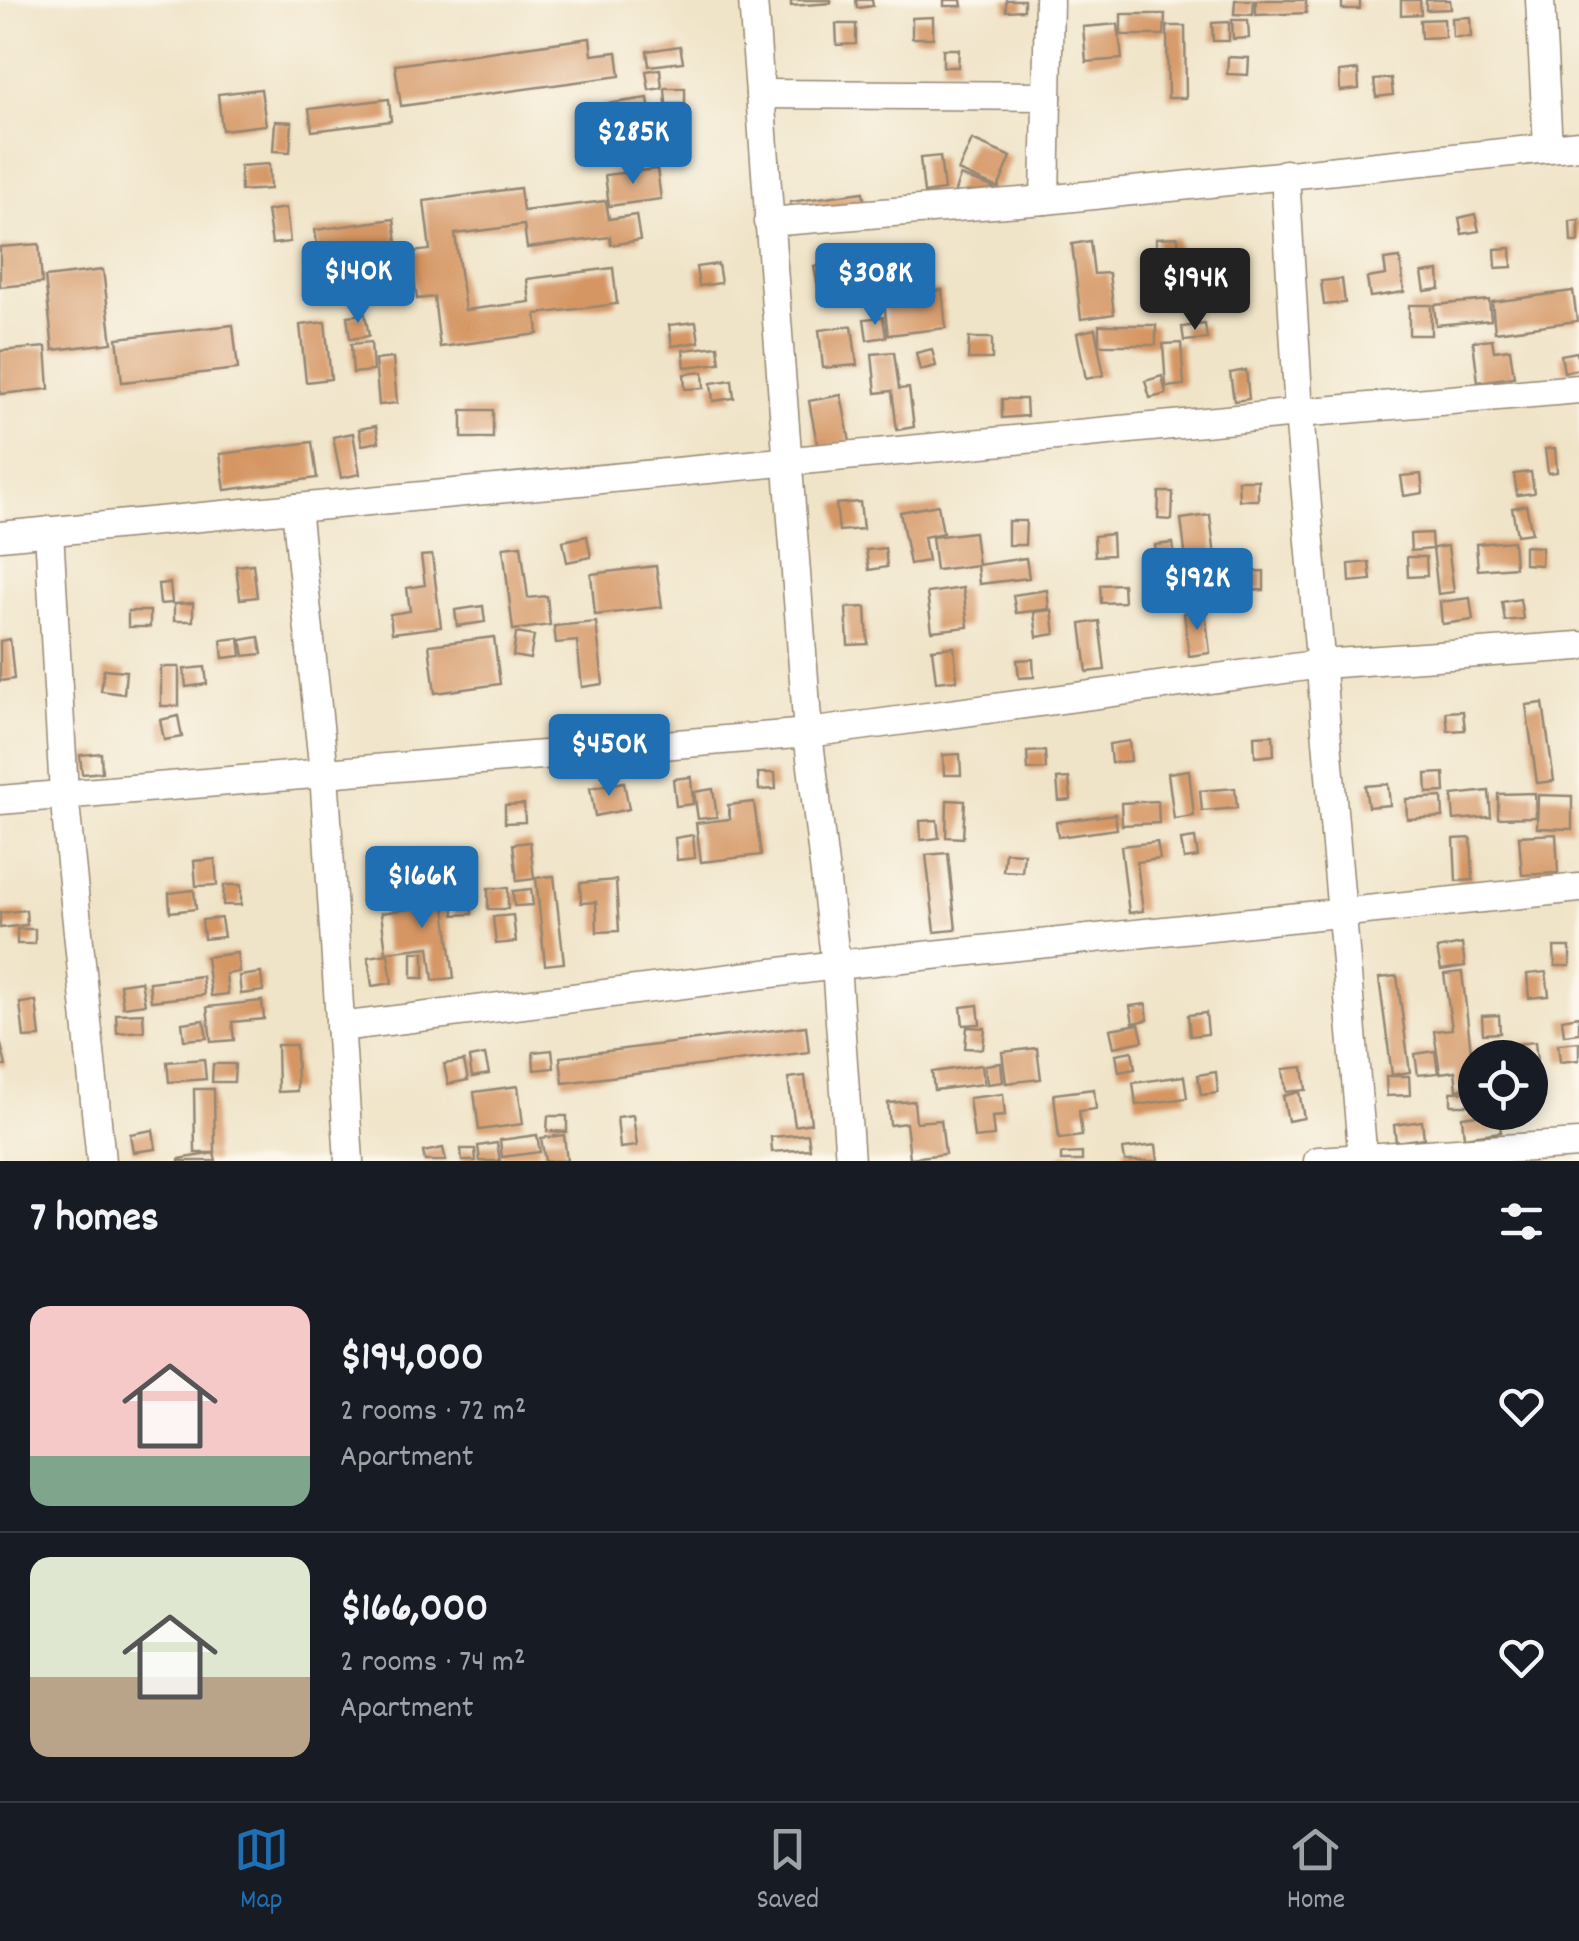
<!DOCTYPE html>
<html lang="en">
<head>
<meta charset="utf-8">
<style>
	body { margin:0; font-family:Dekko,sans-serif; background:#242831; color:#f1f3f6; height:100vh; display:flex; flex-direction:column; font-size:38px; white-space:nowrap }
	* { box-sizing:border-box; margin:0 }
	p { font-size:32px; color:#9ea1a6 }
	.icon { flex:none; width:55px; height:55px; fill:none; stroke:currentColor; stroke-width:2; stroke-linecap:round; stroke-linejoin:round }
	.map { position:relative; height:1161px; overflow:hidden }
	.side { display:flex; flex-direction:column; background:#171b24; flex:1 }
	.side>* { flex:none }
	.controls { position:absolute; left:1458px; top:1040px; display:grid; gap:20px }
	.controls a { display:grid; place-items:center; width:90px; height:90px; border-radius:50%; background:#171b24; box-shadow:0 5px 15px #0003; font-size:50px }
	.price { position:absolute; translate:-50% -85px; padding:0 22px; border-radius:10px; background:#1f6fb2; color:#fff; font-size:32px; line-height:65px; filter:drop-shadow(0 2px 5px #0008) }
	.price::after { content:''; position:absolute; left:50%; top:60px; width:30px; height:22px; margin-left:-15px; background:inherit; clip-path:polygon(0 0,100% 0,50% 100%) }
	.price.selected { background:#222; color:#fff }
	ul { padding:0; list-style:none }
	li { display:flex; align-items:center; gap:30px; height:250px; padding:0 30px }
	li+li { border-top:2px solid #363941 }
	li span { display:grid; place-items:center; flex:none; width:280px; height:200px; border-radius:20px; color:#555 }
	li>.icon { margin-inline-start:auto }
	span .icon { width:120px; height:120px; fill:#fffc; stroke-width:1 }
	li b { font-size:42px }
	h2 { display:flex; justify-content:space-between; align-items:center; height:120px; padding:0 30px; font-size:42px }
	.dock { display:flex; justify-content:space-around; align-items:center; height:140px; border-top:2px solid #363941; background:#171b24; font-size:28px; color:#9ea1a6 }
	.dock a { display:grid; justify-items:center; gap:5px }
	.dock .selected { color:#1f6fb2 }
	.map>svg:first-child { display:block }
</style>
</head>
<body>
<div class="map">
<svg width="1579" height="1161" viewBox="0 0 1579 1161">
	<rect width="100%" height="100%" fill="#fbf7ec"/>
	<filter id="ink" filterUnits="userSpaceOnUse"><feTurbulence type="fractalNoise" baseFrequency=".01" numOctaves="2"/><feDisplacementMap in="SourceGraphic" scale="20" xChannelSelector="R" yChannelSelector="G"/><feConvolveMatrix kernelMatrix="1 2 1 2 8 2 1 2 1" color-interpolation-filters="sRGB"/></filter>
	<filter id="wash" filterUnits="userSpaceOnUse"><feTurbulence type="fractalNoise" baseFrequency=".0048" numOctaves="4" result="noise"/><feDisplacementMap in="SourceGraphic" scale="40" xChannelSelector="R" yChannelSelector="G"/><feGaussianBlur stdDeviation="2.25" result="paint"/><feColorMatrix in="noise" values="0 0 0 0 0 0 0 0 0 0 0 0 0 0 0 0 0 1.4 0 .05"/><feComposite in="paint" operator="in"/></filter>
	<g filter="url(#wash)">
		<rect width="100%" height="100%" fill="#f0e4c8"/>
		<g id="blocks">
			<g fill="#d59663">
				<path d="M791 0H831V3L791 6Z"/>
				<path d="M856 0H872L873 6 857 8Z"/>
				<path d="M944 0H961L962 6H944Z"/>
				<path d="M1006 0H1024V10L1006 11Z"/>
				<path d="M1235 0H1254L1253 15 1234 14Z"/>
				<path d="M1256 0H1306V13L1256 15Z"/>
				<rect x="1342" y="0" width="18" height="9"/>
				<path d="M1401 0H1420L1421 14 1401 15Z"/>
				<path d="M1426 0H1450L1451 9 1426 10Z"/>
				<path d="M1121 14H1165L1164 35H1121Z"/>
				<path d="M933 17V38H912V18Z"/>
				<path d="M1470 17 1471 37H1453L1452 18Z"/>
				<path d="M1444 19 1445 37 1421 38 1420 20Z"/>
				<path d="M1232 20H1248L1249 38 1233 39Z"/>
				<path d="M1229 22V41H1213L1212 23Z"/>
				<path d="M836 24H856V44L837 45Z"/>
				<path d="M1118 24 1122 59 1086 62 1083 27Z"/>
				<path d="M1167 26H1185L1186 98H1168Z"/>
				<path d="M590 38 592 55 617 52 620 76 401 106 395 65Z"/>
				<path d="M680 46 683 62 649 66 647 51Z"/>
				<path d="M943 49H959L958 67H943Z"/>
				<path d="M1228 57 1249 58 1248 75 1227 74Z"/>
				<path d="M660 69 662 88 649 90 646 71Z"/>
				<path d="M1358 70 1359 89 1340 91 1339 72Z"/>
				<path d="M1391 78 1393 95 1376 97 1374 80Z"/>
				<path d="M665 88H685V104H666Z"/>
				<path d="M261 89 266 125 222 130 218 94Z"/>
				<path d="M648 98 652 130 603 136 599 105Z"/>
				<path d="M389 99 391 121 312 131 309 109Z"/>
				<path d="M275 121 292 122 290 152 273 151Z"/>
				<path d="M972 140 1011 157 998 188 958 171Z"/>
				<path d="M940 156 944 190 924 193 920 158Z"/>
				<path d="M269 164 270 189 241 191 240 166Z"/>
				<path d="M657 169 661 199 609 206 605 175Z"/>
				<path d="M960 176 993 187 985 209 953 197Z"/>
				<path d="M520 188 523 211 606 201 609 219 636 215 640 240 611 245 610 237 527 248 524 225 455 234 465 310 530 302 527 279 613 268 617 304 536 314 538 334 440 347 434 297 417 299 411 252 430 250 424 201Z"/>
				<path d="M863 192 866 213 792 223 790 202Z"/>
				<path d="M286 208 290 242 272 244 267 211Z"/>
				<path d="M1475 214 1479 231 1462 234 1459 218Z"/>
				<path d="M394 219 397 243 318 253 315 230Z"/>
				<path d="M1579 220V242H1571L1570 221Z"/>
				<path d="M1178 237 1180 284 1235 281 1236 304 1159 308 1156 238Z"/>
				<path d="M1090 241 1094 274 1109 273 1114 314 1081 319 1072 244Z"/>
				<path d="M39 244 42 283 0 287V247Z"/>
				<path d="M1511 248 1512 267 1496 268 1495 249Z"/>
				<path d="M1400 258 1404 292 1370 297 1367 278 1386 275 1384 260Z"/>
				<path d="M839 261 844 282 818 287 814 267Z"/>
				<path d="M718 264 721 283 699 286 696 267Z"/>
				<path d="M103 270 112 343 53 350 45 277Z"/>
				<path d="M1439 271 1440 289 1425 291 1422 273Z"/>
				<path d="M896 276 898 295 942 290 946 328 888 335 881 278Z"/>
				<path d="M1342 279 1345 303 1324 305 1321 281Z"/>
				<path d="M1573 291 1577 321 1495 332 1492 302Z"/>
				<path d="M1489 300 1491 320 1436 325 1434 305Z"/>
				<rect x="1409" y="305" width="22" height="30"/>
				<path d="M365 314 369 336 350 339 347 316Z"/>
				<path d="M883 317 886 337 867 340 864 319Z"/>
				<path d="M325 322 331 379 306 382 300 325Z"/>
				<path d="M696 322 699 342 672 346 669 325Z"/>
				<path d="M1205 324 1207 339 1184 341 1182 327Z"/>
				<path d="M233 325 238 369 122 382 117 338Z"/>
				<rect x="1099" y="325" width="57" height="20"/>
				<path d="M852 326 857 365 823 368 819 330Z"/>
				<path d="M1095 329 1104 375 1086 379 1077 333Z"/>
				<path d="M969 338H992V359H968Z"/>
				<path d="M1492 339 1494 351 1510 349 1514 377 1478 382 1473 341Z"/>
				<path d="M371 342 373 371 353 373 351 344Z"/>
				<path d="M1181 343 1184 385 1166 387 1163 344Z"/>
				<path d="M718 346 720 363 685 367 683 350Z"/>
				<path d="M46 347 49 389 0 394V351Z"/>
				<path d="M932 349 936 366 920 370 916 353Z"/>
				<path d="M894 352 899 389 909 388 914 427 897 430 892 391 876 393 872 354Z"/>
				<path d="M1577 352 1579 369 1564 372 1561 355Z"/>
				<path d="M393 358 397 403 379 405 375 360Z"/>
				<path d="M1246 370 1249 399 1234 401 1230 373Z"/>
				<path d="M703 372 704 388 685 389 684 374Z"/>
				<path d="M1162 376 1166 394 1150 398 1145 381Z"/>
				<path d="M732 380 734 398 713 401 711 383Z"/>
				<path d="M841 395 850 442 818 449 809 401Z"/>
				<path d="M1002 399H1026L1027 416 1002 418Z"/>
				<rect x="462" y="410" width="31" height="28"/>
				<path d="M376 426 379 442 362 445 359 429Z"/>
				<path d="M353 433 360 474 341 478 333 437Z"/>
				<path d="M312 442 317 478 225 490 220 454Z"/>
				<path d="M1555 448 1557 472 1548 473 1545 449Z"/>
				<path d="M1531 472 1534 493 1517 495 1514 474Z"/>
				<path d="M1421 474 1423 493 1404 496 1401 476Z"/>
				<path d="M1238 480H1258V500H1239Z"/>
				<path d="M1159 492H1173L1172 520 1158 519Z"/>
				<path d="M860 502 863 529 839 531 836 504Z"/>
				<path d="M938 505 943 533 924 537 928 561 910 564 900 512Z"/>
				<path d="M1526 505 1532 533 1517 535 1512 508Z"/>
				<path d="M1210 515 1215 557 1186 560 1181 519Z"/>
				<path d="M1008 521H1026L1025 545H1008Z"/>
				<path d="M974 532 978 565 936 570 932 537Z"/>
				<path d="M1431 533 1432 549 1411 551 1410 534Z"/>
				<path d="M1112 534 1113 555 1095 556 1094 536Z"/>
				<path d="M587 536 591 557 567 562 563 541Z"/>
				<path d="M1513 541 1515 567 1478 570 1476 544Z"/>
				<path d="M1173 543 1175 561 1157 563 1155 545Z"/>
				<path d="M521 545 528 598 547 596 550 625 513 630 503 547Z"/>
				<path d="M1448 546 1454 592 1438 594 1433 548Z"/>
				<path d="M1524 546 1542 547 1541 565 1524 564Z"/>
				<path d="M885 548 887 567 869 570 866 550Z"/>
				<path d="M432 555 441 627 392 633 390 614 410 611 407 588 425 585 421 556Z"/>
				<path d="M1407 557H1426L1427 576 1408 577Z"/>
				<path d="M1026 558 1029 578 979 584 977 565Z"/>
				<path d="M1369 562 1371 580 1350 582 1349 564Z"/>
				<path d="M253 564 257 597 240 599 236 566Z"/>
				<path d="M656 566 662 607 595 615 591 574Z"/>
				<path d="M1217 571 1218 589 1202 590 1201 572Z"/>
				<path d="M1264 571V590L1240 591V572Z"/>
				<path d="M170 583 172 603 160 604 158 584Z"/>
				<path d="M1123 584 1124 602 1101 603 1100 585Z"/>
				<path d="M963 588 968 627 932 631 927 593Z"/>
				<path d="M1047 590 1049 609 1016 613 1013 595Z"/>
				<path d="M1470 598 1473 620 1442 624 1440 602Z"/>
				<path d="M1520 599 1523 619 1505 621 1502 602Z"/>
				<path d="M193 603V621H174V604Z"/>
				<path d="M483 606 485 622 457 626 455 610Z"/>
				<path d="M866 607 868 644 848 645 846 608Z"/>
				<path d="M1052 610 1055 634 1037 637 1034 612Z"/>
				<path d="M1205 610 1210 653 1189 656 1184 613Z"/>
				<rect x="128" y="611" width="22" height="16"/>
				<path d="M1099 621 1105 670 1087 672 1081 624Z"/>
				<path d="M596 622 603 684 582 687 577 641 556 643 554 626Z"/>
				<path d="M516 633 534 636 530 659 513 656Z"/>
				<path d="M259 637 262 654 244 656 241 640Z"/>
				<path d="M494 637 500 684 435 693 429 645Z"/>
				<path d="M239 638 241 656 223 658 221 640Z"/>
				<path d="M10 639 14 679 0 681V641Z"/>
				<path d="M954 647 957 680 936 682 932 649Z"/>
				<path d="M1033 659 1034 677 1019 678 1017 660Z"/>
				<rect x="161" y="667" width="18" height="39"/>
				<path d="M205 667 207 684 186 687 184 669Z"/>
				<path d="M104 669 126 671 124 694 101 691Z"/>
				<path d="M1543 703 1554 781 1537 783 1526 705Z"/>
				<path d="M1463 711 1465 730 1448 731 1446 712Z"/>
				<path d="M178 716 182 737 164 740 160 720Z"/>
				<path d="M1273 735 1274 755 1255 757 1254 736Z"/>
				<path d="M1129 741 1131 761 1111 763 1109 744Z"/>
				<path d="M1045 751 1046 769 1028 770 1027 752Z"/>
				<path d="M101 753 102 772 82 774 80 755Z"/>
				<path d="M960 754 961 775H944L943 755Z"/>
				<path d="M1189 770 1194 816 1174 819 1168 773Z"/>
				<path d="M758 773H775L776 789 759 790Z"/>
				<path d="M1444 773 1445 792 1427 793 1426 774Z"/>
				<path d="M691 777 693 804 676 806 673 779Z"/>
				<path d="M1069 778 1071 800 1059 801 1057 779Z"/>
				<path d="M624 782 629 809 595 816 590 788Z"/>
				<path d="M1388 784 1390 805 1368 807 1365 786Z"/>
				<path d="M1235 788 1237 808 1202 811 1200 791Z"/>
				<path d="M713 789 717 817 698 819 694 792Z"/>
				<path d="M1489 791 1491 817 1454 820 1452 795Z"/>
				<path d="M1535 793 1536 817 1498 818V794Z"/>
				<path d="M1538 795 1572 796V829L1537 828Z"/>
				<path d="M1442 797 1443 817 1407 819 1406 799Z"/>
				<path d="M947 800 965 801 963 838 946 837Z"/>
				<path d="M1158 801 1159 823 1122 825 1121 803Z"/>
				<path d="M754 802 761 855 701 862 696 823 730 819 728 805Z"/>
				<path d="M524 804 525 822 505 823V805Z"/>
				<path d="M1115 814 1117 829 1058 837 1056 822Z"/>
				<path d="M937 820 939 838 921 840 920 821Z"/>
				<path d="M1556 834 1558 873 1522 875 1519 836Z"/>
				<path d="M693 835 695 858 677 860 675 838Z"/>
				<path d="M1195 838 1198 857 1184 859 1181 840Z"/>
				<path d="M1471 838 1473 880 1456 881 1454 839Z"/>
				<path d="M530 842 534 879 517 881 513 844Z"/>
				<path d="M1157 842 1160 859 1137 862 1143 911 1129 913 1121 846Z"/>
				<path d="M1005 852 1024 853 1022 872 1003 871Z"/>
				<path d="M948 853 956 930 935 932 926 855Z"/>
				<path d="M215 859 217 885 196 886 194 861Z"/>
				<path d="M465 859 467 878 450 881 448 862Z"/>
				<path d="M554 876 564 963 545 965 536 878Z"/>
				<path d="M616 880 619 931 597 932 596 902 581 903 580 883Z"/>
				<path d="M224 885H241V905H223Z"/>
				<rect x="488" y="888" width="20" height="21"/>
				<path d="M531 889 533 905 514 906 513 891Z"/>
				<path d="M194 890 196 909 170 912 169 893Z"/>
				<path d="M443 892 454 978 433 980 429 947 386 952 381 913 410 909 407 896Z"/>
				<path d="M471 892 472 914 454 915 453 893Z"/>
				<path d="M26 910 27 925 0 928V913Z"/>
				<path d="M513 915 516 942 496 944 493 917Z"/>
				<path d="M221 918 224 937 204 939 202 920Z"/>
				<rect x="17" y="929" width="18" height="15"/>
				<path d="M1462 944 1465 966 1441 970 1437 949Z"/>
				<path d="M1554 947H1570V966H1555Z"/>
				<rect x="412" y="952" width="12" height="26"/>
				<path d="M237 953 239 972 226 974 228 994 211 996 206 957Z"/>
				<path d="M388 954 392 983 372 986 368 957Z"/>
				<path d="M1462 972 1475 1087 1457 1089 1455 1071 1440 1073 1434 1031 1452 1029 1444 974Z"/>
				<path d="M1546 972 1549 996 1529 998 1527 974Z"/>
				<path d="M261 973 263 991 241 994 239 976Z"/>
				<path d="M202 976 204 995 151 1001 149 982Z"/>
				<path d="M1397 976 1410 1072 1392 1075 1379 978Z"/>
				<path d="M141 981 145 1004 123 1007 120 984Z"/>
				<path d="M36 1001 40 1037 24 1038 20 1003Z"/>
				<path d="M262 1001 264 1019 232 1022 234 1040 211 1042 207 1007Z"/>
				<path d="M1146 1004 1148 1020 1133 1023 1130 1006Z"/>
				<path d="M978 1005 980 1024 963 1025 961 1007Z"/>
				<path d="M143 1013 144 1031 117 1033 116 1014Z"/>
				<path d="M1206 1013 1208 1034 1190 1036 1188 1015Z"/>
				<path d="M1499 1015 1500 1033 1483 1034 1482 1016Z"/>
				<path d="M1579 1016V1033L1564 1035 1562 1019Z"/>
				<path d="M204 1020 207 1038 184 1040 182 1023Z"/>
				<path d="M1139 1024 1143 1041 1114 1047 1110 1029Z"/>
				<path d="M806 1026 809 1052 563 1083 560 1057Z"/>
				<path d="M967 1027 985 1028 983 1049 965 1048Z"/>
				<path d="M0 1040 6 1066H0Z"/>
				<path d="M1535 1042 1537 1061H1530V1058H1475L1474 1048Z"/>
				<path d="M1579 1042V1060L1560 1062 1558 1044Z"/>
				<path d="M277 1045H296L297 1091 278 1092Z"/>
				<path d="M1037 1048 1041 1079 1006 1083 1002 1052Z"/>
				<path d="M552 1050 554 1068 534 1070 533 1052Z"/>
				<path d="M1132 1051 1135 1069 1119 1072 1116 1054Z"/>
				<path d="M1435 1051 1438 1073 1418 1075 1415 1054Z"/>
				<path d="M485 1055 489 1074 472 1077 469 1058Z"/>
				<path d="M204 1059 206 1079 169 1082 167 1062Z"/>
				<path d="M464 1061 468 1080 448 1084 444 1064Z"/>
				<path d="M1001 1063 1003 1082 987 1084 985 1065Z"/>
				<path d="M213 1064H235L234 1082H212Z"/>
				<path d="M982 1065 984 1084 934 1090 932 1072Z"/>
				<path d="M1303 1067 1306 1090 1286 1092 1283 1069Z"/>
				<path d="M1216 1072 1218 1093 1201 1095 1198 1075Z"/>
				<path d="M805 1076 811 1123 795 1126 788 1078Z"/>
				<path d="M1184 1076 1187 1098 1136 1105 1133 1083Z"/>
				<path d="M1386 1076H1409L1410 1095 1387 1096Z"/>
				<path d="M518 1086 523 1124 479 1130 474 1092Z"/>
				<path d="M194 1089H214L215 1153H195Z"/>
				<path d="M1094 1089 1096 1109 1079 1111 1082 1136 1059 1139 1054 1094Z"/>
				<path d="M1472 1091 1473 1105H1451V1092Z"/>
				<path d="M1299 1092 1304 1118 1288 1121 1283 1096Z"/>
				<path d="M1003 1094 1005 1116 992 1117 994 1136 974 1138 969 1098Z"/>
				<path d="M914 1101 916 1122 941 1120 945 1154 910 1158 906 1123 890 1125 888 1103Z"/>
				<path d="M1498 1112 1501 1132 1464 1137 1462 1117Z"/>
				<path d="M633 1115 637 1146 620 1148 617 1117Z"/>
				<path d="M548 1116H567V1132L547 1131Z"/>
				<path d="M1422 1121 1424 1138 1396 1142 1394 1125Z"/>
				<path d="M153 1130 156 1149 133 1152 130 1134Z"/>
				<path d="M808 1134 810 1149 772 1152 771 1137Z"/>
				<path d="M537 1135 540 1152 502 1157 500 1140Z"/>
				<path d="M564 1135 567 1161H545L541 1138Z"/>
				<path d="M497 1143 500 1161H480L478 1146Z"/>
				<path d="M1156 1145 1158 1161H1125L1123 1149Z"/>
				<path d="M443 1148 446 1161H425L423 1152Z"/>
				<path d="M461 1149H475L476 1161H462Z"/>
				<path d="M214 1153 216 1161H179V1159Z"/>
				<path d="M1082 1153V1161H1061V1154Z"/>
			</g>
		</g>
	</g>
	<g filter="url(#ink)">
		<use href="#blocks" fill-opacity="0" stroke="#968773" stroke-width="2.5"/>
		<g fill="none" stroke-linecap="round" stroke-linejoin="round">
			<g stroke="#968773" stroke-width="31">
				<g id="street">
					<path d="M753 0 808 733 836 965 850 1161"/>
					<path d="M1540 0 1548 147"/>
					<path d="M760 94 1047 96"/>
					<path d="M1285 174 1299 413 1363 1161"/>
					<path d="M1045 200 1049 0"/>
					<path d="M768 222 1045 200 1579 145"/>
					<path d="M296 508 324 773 349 1161"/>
					<path d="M49 531 64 793 101 1161"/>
					<path d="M0 536 1299 413 1579 389"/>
					<path d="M0 800 808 733 1322 664 1579 646"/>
					<path d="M340 1027 836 965 1579 888"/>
					<path d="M1318 1161 1579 1144"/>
				</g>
			</g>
			<use href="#street" stroke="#fff" stroke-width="28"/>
		</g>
	</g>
</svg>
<div class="controls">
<a><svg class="icon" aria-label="locate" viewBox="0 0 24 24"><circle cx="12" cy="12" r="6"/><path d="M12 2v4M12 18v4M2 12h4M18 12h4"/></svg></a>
</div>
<b class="price" style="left:633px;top:187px">$285K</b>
<b class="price" style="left:358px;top:326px">$140K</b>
<b class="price" style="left:875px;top:328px">$308K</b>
<b class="price selected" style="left:1195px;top:333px">$194K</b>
<b class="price" style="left:1197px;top:633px">$192K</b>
<b class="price" style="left:609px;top:799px">$450K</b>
<b class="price" style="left:422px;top:931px">$166K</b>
</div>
<section class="side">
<h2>7 homes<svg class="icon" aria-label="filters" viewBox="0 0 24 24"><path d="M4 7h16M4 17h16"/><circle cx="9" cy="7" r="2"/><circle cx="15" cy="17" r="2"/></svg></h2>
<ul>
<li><span style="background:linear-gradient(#f6c9c9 75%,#7fa58c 0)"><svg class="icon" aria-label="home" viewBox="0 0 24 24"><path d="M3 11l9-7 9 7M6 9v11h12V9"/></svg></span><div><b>$194,000</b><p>2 rooms · 72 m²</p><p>Apartment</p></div><svg class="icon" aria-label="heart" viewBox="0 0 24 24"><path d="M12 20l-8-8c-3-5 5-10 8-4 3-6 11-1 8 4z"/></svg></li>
<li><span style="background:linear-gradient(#dfe7d0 60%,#b9a48a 0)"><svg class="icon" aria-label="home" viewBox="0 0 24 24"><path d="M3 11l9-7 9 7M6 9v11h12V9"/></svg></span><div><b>$166,000</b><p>2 rooms · 74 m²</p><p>Apartment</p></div><svg class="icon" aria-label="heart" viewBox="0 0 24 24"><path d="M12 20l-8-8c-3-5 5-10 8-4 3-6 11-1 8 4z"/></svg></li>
</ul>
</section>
<nav class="dock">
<a class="selected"><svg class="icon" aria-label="map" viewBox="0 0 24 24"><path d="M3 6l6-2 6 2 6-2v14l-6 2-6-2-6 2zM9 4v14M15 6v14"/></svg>Map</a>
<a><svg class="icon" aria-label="saved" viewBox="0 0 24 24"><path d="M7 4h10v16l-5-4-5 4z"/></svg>Saved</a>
<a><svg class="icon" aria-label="home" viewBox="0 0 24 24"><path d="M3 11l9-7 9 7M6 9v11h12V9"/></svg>Home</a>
</nav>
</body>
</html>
